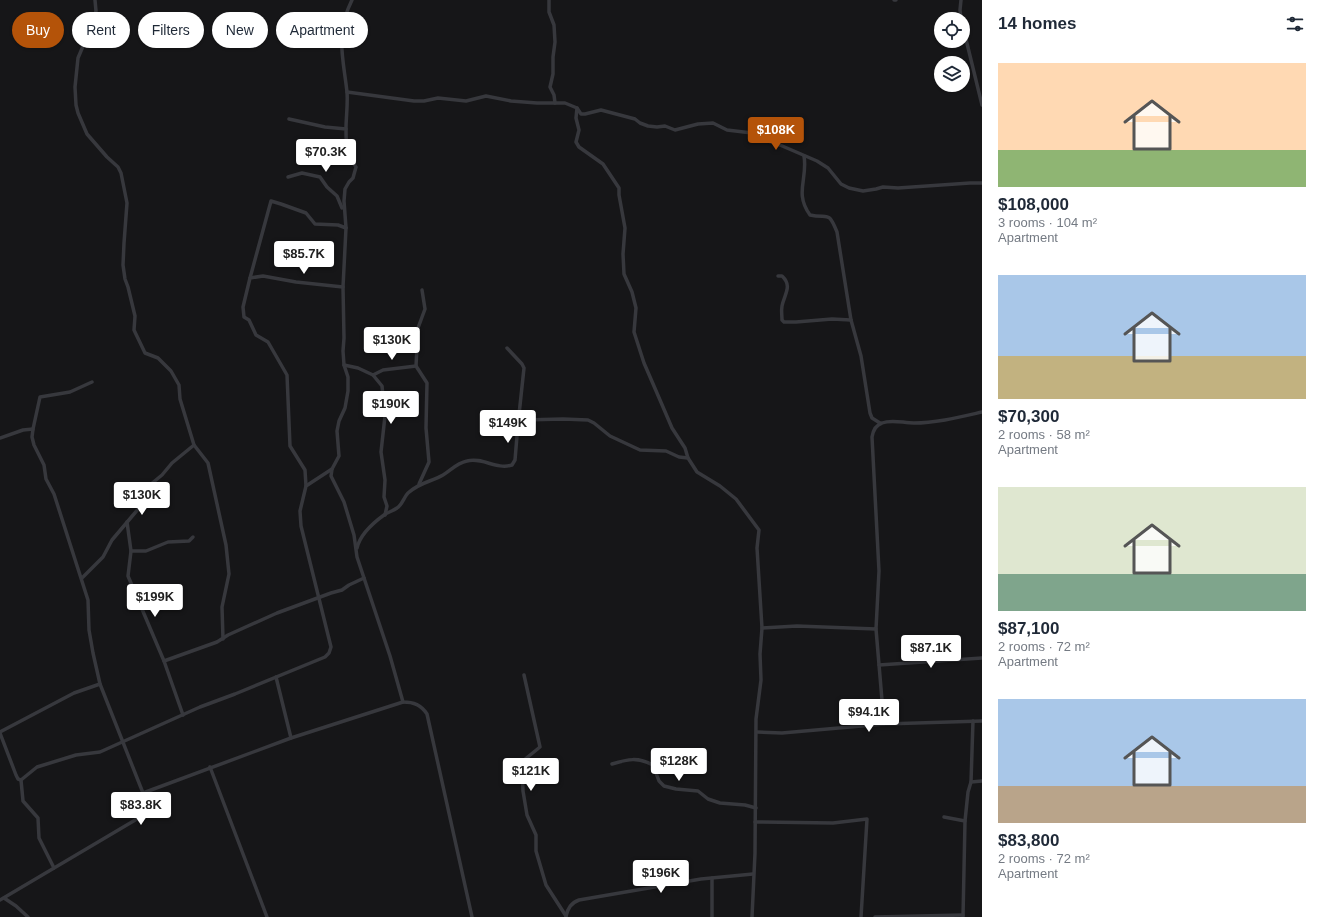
<!DOCTYPE html>
<html lang="en">
<head>
<meta charset="utf-8">
<style>
	body { margin:0; font-family:Helvetica,sans-serif; background:#f2f2f3; color:#1f2937; height:100vh; display:flex; flex-direction:column; font-size:15px; white-space:nowrap }
	* { box-sizing:border-box; margin:0 }
	p { font-size:13px; color:#747a83 }
	.icon { flex:none; width:22px; height:22px; fill:none; stroke:currentColor; stroke-width:2; stroke-linecap:round; stroke-linejoin:round }
	.map { position:relative; flex:1; overflow:hidden }
	.sheet { display:flex; flex-direction:column; background:#fff; width:340px }
	.sheet>* { flex:none }
	.top-card { position:absolute; left:12px; top:12px; width:380px; height:36px; display:flex; gap:8px }
	.buttons { position:absolute; left:934px; top:12px; display:grid; gap:8px }
	.buttons a { display:grid; place-items:center; width:36px; height:36px; border-radius:50%; background:#fff; box-shadow:0 1px 3px #0004; font-size:20px }
	.price { position:absolute; translate:-50% -34px; padding:0 9px; border-radius:4px; background:#fff; color:#222; font-size:13px; line-height:26px; filter:drop-shadow(0 1px 2px #0008) }
	.price::after { content:''; position:absolute; left:50%; top:24px; width:12px; height:9px; margin-left:-6px; background:inherit; clip-path:polygon(0 0,100% 0,50% 100%) }
	.price.on { background:#b45309; color:#fff }
	ul { padding:0; list-style:none }
	li { display:grid; align-content:center; gap:8px; height:212px; padding:0 16px }
	li span { display:grid; place-items:center; height:124px; border-radius:0px; color:#555 }
	li>.icon { margin-inline-start:auto }
	span .icon { width:72px; height:72px; fill:#fffc; stroke-width:1 }
	li b { font-size:17px }
	h2 { display:flex; justify-content:space-between; align-items:center; height:48px; padding:0 16px; font-size:17px }
	.chip { padding:0 14px; border-radius:18px; background:#fff; box-shadow:0 1px 3px #0004; font-size:14px; line-height:36px }
	.chip.on { background:#b45309; color:#fff }
	main { display:flex; flex:1; min-height:0 }
	.map>svg:first-child { display:block }
</style>
</head>
<body>
<main>
<div class="map">
<svg width="982" height="917" viewBox="0 0 982 917">
	<rect width="100%" height="100%" fill="#161618"/>
	<g fill="none" stroke-linecap="round" stroke-linejoin="round">
		<g stroke="#37383d" stroke-width="3.5">
			<path d="M95 0 96 11 92 25 78 58 75 87 76 105 78 113 87 134 107 157 118 167 121 173 127 203 124 243 123 265 125 279 128 287 135 316 134 330 145 353 158 358 171 371 179 385 180 399 194 445 208 463 226 545 229 574 222 607 223 639"/>
			<path d="M549 0V12L554 25 555 42 553 57V74L550 87 554 95 555 103"/>
			<path d="M894 0H896"/>
			<path d="M961 0 960 10 961 19"/>
			<path d="M963 27 982 105"/>
			<path d="M347 92 414 101H424L438 98 466 101 486 96 511 101 537 103H565L577 108 581 114H585L601 110 635 119 640 123 648 126 657 127 665 126 675 130 698 124 713 123 727 130 752 133 762 139 780 145 817 161 828 168 841 184 849 188 863 191 876 189 883 187 898 188 970 183H982"/>
			<path d="M577 108 576 118 579 130 576 142 579 147 603 164 619 188V195L625 228 623 254 624 274 632 292 636 308 634 332 644 363 660 400 672 428 685 448 688 458 697 472 720 486 736 499 759 530 757 548 762 628 760 654 761 680 756 719 755 853 752 917"/>
			<path d="M289 119 325 127 346 129C346 145 346 154 356 167L353 178 349 182 345 189 344 201 346 228 343 287 344 338 343 351 344 365 348 377V391L345 408 339 421 337 431 339 456 332 469 331 476 344 502 354 535 357 557 390 656 403 702C414 702 421 705 427 714L472 917"/>
			<path d="M346 129C346 117 348 104 347 92 343 56 335 34 352 0"/>
			<path d="M804 156C808 179 794 193 810 215 829 219 828 210 837 232L851 320 861 356 870 413 872 418 880 423"/>
			<path d="M288 177 302 173 320 177 327 187 337 196 342 208"/>
			<path d="M778 276H782C793 286 784 295 782 306 781 311 782 315 782 320L784 322H796L832 319 851 320"/>
			<path d="M250 278 271 201 281 204 306 213 315 224 338 225 346 228"/>
			<path d="M507 348 522 364 524 368 518 424"/>
			<path d="M344 365 358 368 373 375 382 386 385 416 381 452 385 480 384 497 387 506 385 515"/>
			<path d="M373 375 383 370 416 366"/>
			<path d="M0 438 23 430 33 429"/>
			<path d="M419 484 429 462 426 428 427 383 416 366 418 328 425 309 422 290"/>
			<path d="M306 486 305 470 290 446 287 375 268 342 256 335 249 320 244 317 243 307 250 278 263 276 296 282 343 287"/>
			<path d="M127 522 131 551 128 576 164 661 183 715"/>
			<path d="M357 548C360 535 373 523 384 515 388 512 393 511 397 508 402 505 404 497 408 493 420 482 431 482 443 475 451 470 457 463 467 461 483 457 496 470 512 465L515 460 518 424 523 420 563 419 588 420 594 423 610 436 640 450 666 451 679 457 688 458"/>
			<path d="M131 551H146L168 542 189 541 193 537"/>
			<path d="M82 578 103 557 112 540 139 508 145 495V489L162 475 172 463 194 445"/>
			<path d="M762 628 797 626 876 629 879 571 872 437C873 431 876 425 882 423 892 419 903 423 914 423 936 423 960 417 982 412"/>
			<path d="M876 629 884 724"/>
			<path d="M164 661 217 642 228 635 277 613 331 593 342 590 349 585 364 578"/>
			<path d="M879 665 982 658"/>
			<path d="M524 675 540 747 524 760 522 763 523 791 527 815 536 835V851L546 885 566 916"/>
			<path d="M276 677 291 738"/>
			<path d="M0 732 74 693 100 684"/>
			<path d="M757 732 782 733 884 724 982 721"/>
			<path d="M0 733 16 775 18 779 21 780 37 767 76 755 100 752 200 707 235 694 325 657 329 653 331 647 301 526 300 511 306 486 332 469"/>
			<path d="M612 764C628 759 638 757 653 765L659 781 664 786 676 789 698 791 708 799 720 803 745 805 756 808"/>
			<path d="M210 767 267 917"/>
			<path d="M21 780 23 801 38 818 39 838 54 868"/>
			<path d="M971 782 982 781"/>
			<path d="M143 793 291 738 403 702"/>
			<path d="M944 817 965 821"/>
			<path d="M755 822 833 823 867 819 861 917"/>
			<path d="M712 878V917"/>
			<path d="M4 898 16 906 28 917"/>
			<path d="M0 900 142 816 146 810 143 793 100 684 93 653 89 630 88 600 54 494 46 479 44 465 34 445 32 437 33 429 40 397 70 392 92 382"/>
			<path d="M566 916C568 908 571 903 579 900L701 879 753 874"/>
			<path d="M875 917 963 915"/>
			<path d="M963 917 965 821 968 792 971 782 973 721"/>
		</g>
	</g>
</svg>
<div class="buttons">
<a><svg class="icon" aria-label="locate" viewBox="0 0 24 24"><circle cx="12" cy="12" r="6"/><path d="M12 2v4M12 18v4M2 12h4M18 12h4"/></svg></a>
<a><svg class="icon" aria-label="layers" viewBox="0 0 24 24"><path d="M12 4l9 5-9 5-9-5zM3 14l9 5 9-5"/></svg></a>
</div>
<b class="price on" style="left:776px;top:151px">$108K</b>
<b class="price" style="left:326px;top:173px">$70.3K</b>
<b class="price" style="left:304px;top:275px">$85.7K</b>
<b class="price" style="left:392px;top:361px">$130K</b>
<b class="price" style="left:391px;top:425px">$190K</b>
<b class="price" style="left:508px;top:444px">$149K</b>
<b class="price" style="left:142px;top:516px">$130K</b>
<b class="price" style="left:155px;top:618px">$199K</b>
<b class="price" style="left:931px;top:669px">$87.1K</b>
<b class="price" style="left:869px;top:733px">$94.1K</b>
<b class="price" style="left:679px;top:782px">$128K</b>
<b class="price" style="left:531px;top:792px">$121K</b>
<b class="price" style="left:141px;top:826px">$83.8K</b>
<b class="price" style="left:661px;top:894px">$196K</b>
<div class="top-card">
<a class="chip on">Buy</a>
<a class="chip">Rent</a>
<a class="chip">Filters</a>
<a class="chip">New</a>
<a class="chip">Apartment</a>
</div>
</div>
<section class="sheet">
<h2>14 homes<svg class="icon" aria-label="filters" viewBox="0 0 24 24"><path d="M4 7h16M4 17h16"/><circle cx="9" cy="7" r="2"/><circle cx="15" cy="17" r="2"/></svg></h2>
<ul>
<li><span style="background:linear-gradient(#ffd9b3 70%,#8fb573 0)"><svg class="icon" aria-label="home" viewBox="0 0 24 24"><path d="M3 11l9-7 9 7M6 9v11h12V9"/></svg></span><div><b>$108,000</b><p>3 rooms · 104 m²</p><p>Apartment</p></div></li>
<li><span style="background:linear-gradient(#a9c7e8 65%,#c2b280 0)"><svg class="icon" aria-label="home" viewBox="0 0 24 24"><path d="M3 11l9-7 9 7M6 9v11h12V9"/></svg></span><div><b>$70,300</b><p>2 rooms · 58 m²</p><p>Apartment</p></div></li>
<li><span style="background:linear-gradient(#dfe7d0 70%,#7fa58c 0)"><svg class="icon" aria-label="home" viewBox="0 0 24 24"><path d="M3 11l9-7 9 7M6 9v11h12V9"/></svg></span><div><b>$87,100</b><p>2 rooms · 72 m²</p><p>Apartment</p></div></li>
<li><span style="background:linear-gradient(#a9c7e8 70%,#b9a48a 0)"><svg class="icon" aria-label="home" viewBox="0 0 24 24"><path d="M3 11l9-7 9 7M6 9v11h12V9"/></svg></span><div><b>$83,800</b><p>2 rooms · 72 m²</p><p>Apartment</p></div></li>
</ul>
</section>
</main>
</body>
</html>
